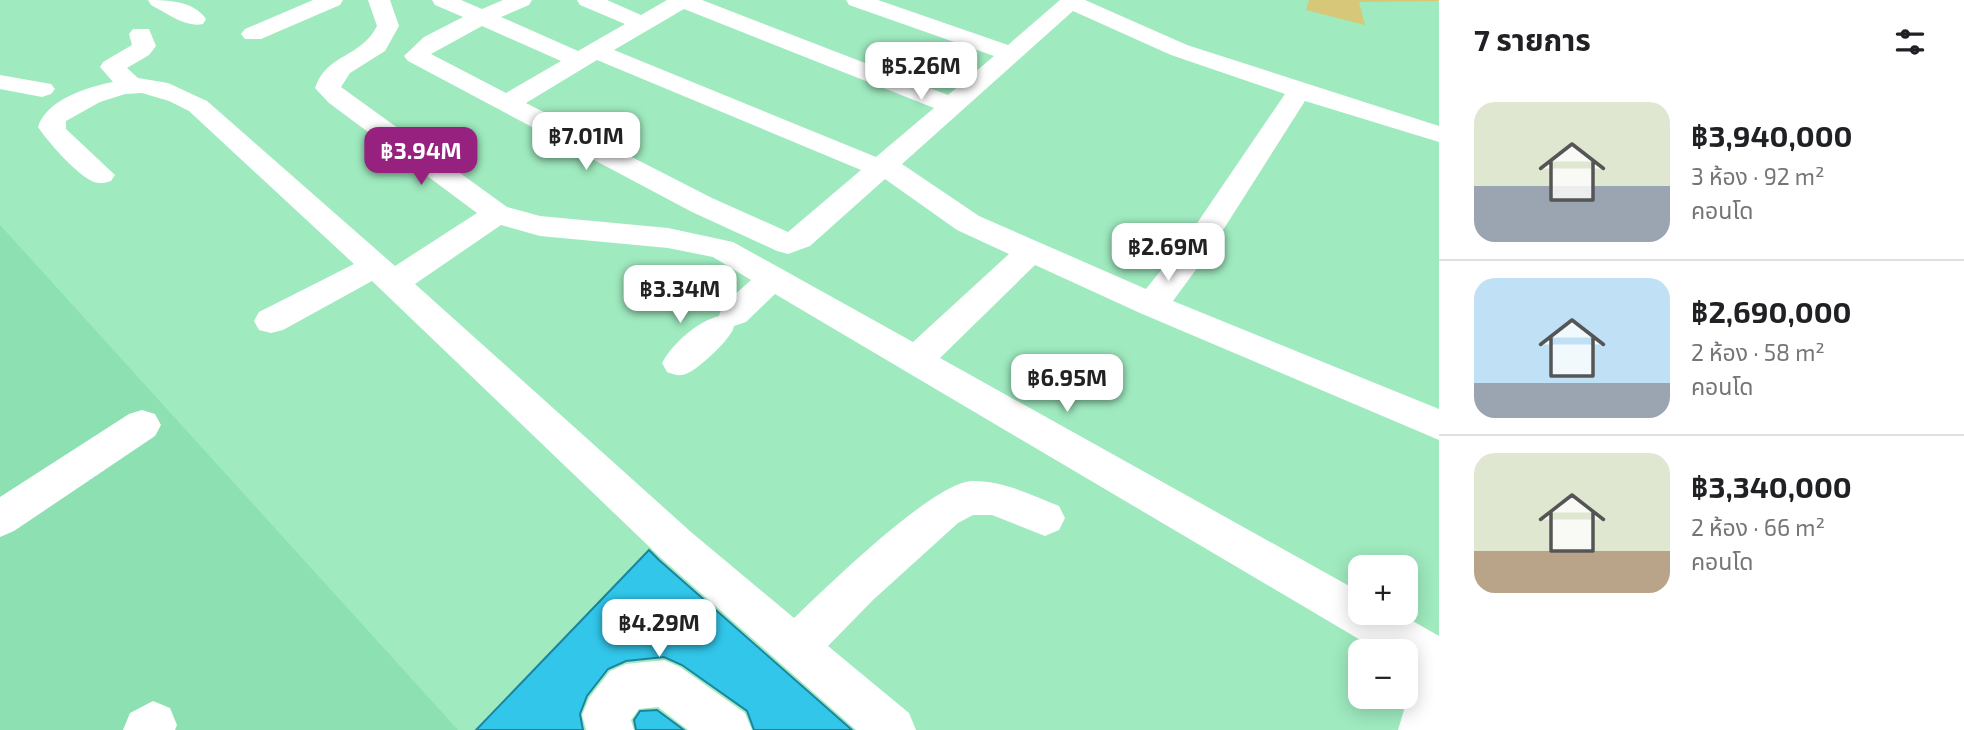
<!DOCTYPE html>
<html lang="th">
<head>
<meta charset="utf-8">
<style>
	body { margin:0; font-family:"Exo 2","Noto Sans Thai",sans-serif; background:#f6f6f6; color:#202124; height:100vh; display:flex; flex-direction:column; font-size:26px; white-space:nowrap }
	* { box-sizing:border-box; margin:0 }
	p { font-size:23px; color:#757577 }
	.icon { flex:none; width:38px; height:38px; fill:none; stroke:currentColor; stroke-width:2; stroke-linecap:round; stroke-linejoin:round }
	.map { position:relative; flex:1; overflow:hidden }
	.details { display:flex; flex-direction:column; background:#fff; width:525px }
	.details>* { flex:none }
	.tools { position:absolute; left:1348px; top:555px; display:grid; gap:14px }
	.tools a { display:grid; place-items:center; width:70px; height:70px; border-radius:14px; background:#fff; box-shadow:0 4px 18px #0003; font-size:35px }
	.price { position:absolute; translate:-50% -60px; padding:0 16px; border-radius:14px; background:#fff; color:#222; font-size:23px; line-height:46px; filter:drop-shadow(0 2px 4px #0008) }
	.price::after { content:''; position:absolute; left:50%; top:42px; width:21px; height:16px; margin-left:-10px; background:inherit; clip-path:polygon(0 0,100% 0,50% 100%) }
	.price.active { background:#97217e; color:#fff }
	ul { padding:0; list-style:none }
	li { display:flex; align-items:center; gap:21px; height:175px; padding:0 35px }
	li+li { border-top:2px solid #e0e0e0 }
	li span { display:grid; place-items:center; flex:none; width:196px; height:140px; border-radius:21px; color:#555 }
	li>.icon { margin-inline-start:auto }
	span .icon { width:84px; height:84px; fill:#fffc; stroke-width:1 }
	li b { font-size:30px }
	h2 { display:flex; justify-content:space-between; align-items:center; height:84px; padding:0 35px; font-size:30px }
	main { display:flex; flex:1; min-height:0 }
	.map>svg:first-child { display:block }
</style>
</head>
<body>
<main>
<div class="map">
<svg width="1439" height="730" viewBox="0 0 1439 730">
	<rect width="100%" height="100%" fill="#9feabf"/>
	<path fill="#8ce0b1" d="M0 225 458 730H0Z"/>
	<path fill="#d7c778" d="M1309 0H1439V1L1359 2 1365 25 1306 10Z"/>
	<g fill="#31c6ea" stroke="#1c849d" stroke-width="2">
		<path d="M649 550 659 560 852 730H754L747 711 682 665 664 657 626 661 608 669 587 696 580 714 583 730H476Z"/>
		<path d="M657 710 684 730H636L634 720 640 711Z"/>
	</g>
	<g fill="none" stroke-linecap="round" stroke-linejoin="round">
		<g fill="#fff" fill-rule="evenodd">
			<path d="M148 0C168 0 194 1 206 19L203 24C185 28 167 13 151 5Z"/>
			<path d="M313 0H343L340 5 261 39H245L241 34 245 29Z"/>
			<path d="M368 0H390L399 26 385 51 350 73 341 87 507 207 540 216 668 228 733 242 913 342 1009 254 957 230 885 179 810 246 788 254 777 251 692 212 408 61 404 56 424 37 463 17 435 5 432 0H461L482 9 503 0H532L529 5 501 17 578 51 625 24 580 5 577 0H607L641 15 667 0H702L948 95 994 56 849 5 846 0H878L1008 45 1060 0H1085L1187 45 1439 126V142L1305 101 1211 249 1173 301 1439 409V440L1140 313 1035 265 940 358 1360 592V612H1397L1439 636V683L1405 666V651H1379L775 294 746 322 734 326C733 337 700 368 688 373 680 377 675 375 667 372L662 363C672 344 698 321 719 316L722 306 751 280 713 257 668 248 540 236 501 225 415 284 691 532 794 618C827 587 932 483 972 481 1002 480 1031 495 1059 506L1065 518 1059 530 1045 536 992 515H973L958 523 873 600 828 646 909 713 916 730H856L661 558 372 281 283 330 271 333 259 330 254 321 259 312 354 264 189 111 169 101 142 93 125 94 100 102 66 121V129L115 175 111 181C105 183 101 184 94 182 78 176 48 142 38 127 46 100 87 87 113 82L100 67 103 62 132 45 129 34 133 29H149L156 46 149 55 127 68 138 78 168 83 207 101 395 266 477 213 329 103 315 88C327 53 361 58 377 26ZM684 9 934 108 876 157 614 50ZM1073 11 1171 55 1285 94 1189 235 1146 289 979 216 902 164ZM482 26 561 61 506 93 431 54ZM597 60 861 170 788 232 712 198 526 103Z"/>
			<path d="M0 75 51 84 55 89 51 94 42 97 0 89Z"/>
			<path d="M142 410 155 414 161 425 155 436 14 531 0 537V497L129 414Z"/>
			<path d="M664 660 680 667 745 713 752 730H688L658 707 639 709 631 720 634 730H586L582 715 589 698 610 671 626 664Z"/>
			<path d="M153 701 170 708 177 725 175 730H123L130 713Z"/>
		</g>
		<path fill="#fff" fill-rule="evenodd" d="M1439 646V730H1398L1421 653Z"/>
	</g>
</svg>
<div class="tools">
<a>+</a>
<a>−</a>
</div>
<b class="price" style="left:921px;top:102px">฿5.26M</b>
<b class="price" style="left:586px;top:172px">฿7.01M</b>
<b class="price active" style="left:421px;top:187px">฿3.94M</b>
<b class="price" style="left:1168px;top:283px">฿2.69M</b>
<b class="price" style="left:680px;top:325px">฿3.34M</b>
<b class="price" style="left:1067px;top:414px">฿6.95M</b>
<b class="price" style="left:659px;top:659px">฿4.29M</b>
</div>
<section class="details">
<h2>7 รายการ<svg class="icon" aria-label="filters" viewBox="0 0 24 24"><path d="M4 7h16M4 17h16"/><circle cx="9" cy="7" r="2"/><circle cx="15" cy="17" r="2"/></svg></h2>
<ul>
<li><span style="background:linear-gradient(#dfe7d0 60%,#9aa5b1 0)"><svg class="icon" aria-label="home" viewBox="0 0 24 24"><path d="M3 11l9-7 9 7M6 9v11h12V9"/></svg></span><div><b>฿3,940,000</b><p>3 ห้อง · 92 m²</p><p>คอนโด</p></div></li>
<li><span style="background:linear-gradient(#bfe0f5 75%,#9aa5b1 0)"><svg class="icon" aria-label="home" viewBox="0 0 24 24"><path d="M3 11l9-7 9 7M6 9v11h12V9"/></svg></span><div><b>฿2,690,000</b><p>2 ห้อง · 58 m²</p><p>คอนโด</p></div></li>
<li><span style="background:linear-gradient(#dfe7d0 70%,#b9a48a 0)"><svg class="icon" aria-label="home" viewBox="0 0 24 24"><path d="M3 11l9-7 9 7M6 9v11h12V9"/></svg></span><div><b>฿3,340,000</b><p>2 ห้อง · 66 m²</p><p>คอนโด</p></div></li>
</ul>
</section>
</main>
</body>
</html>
